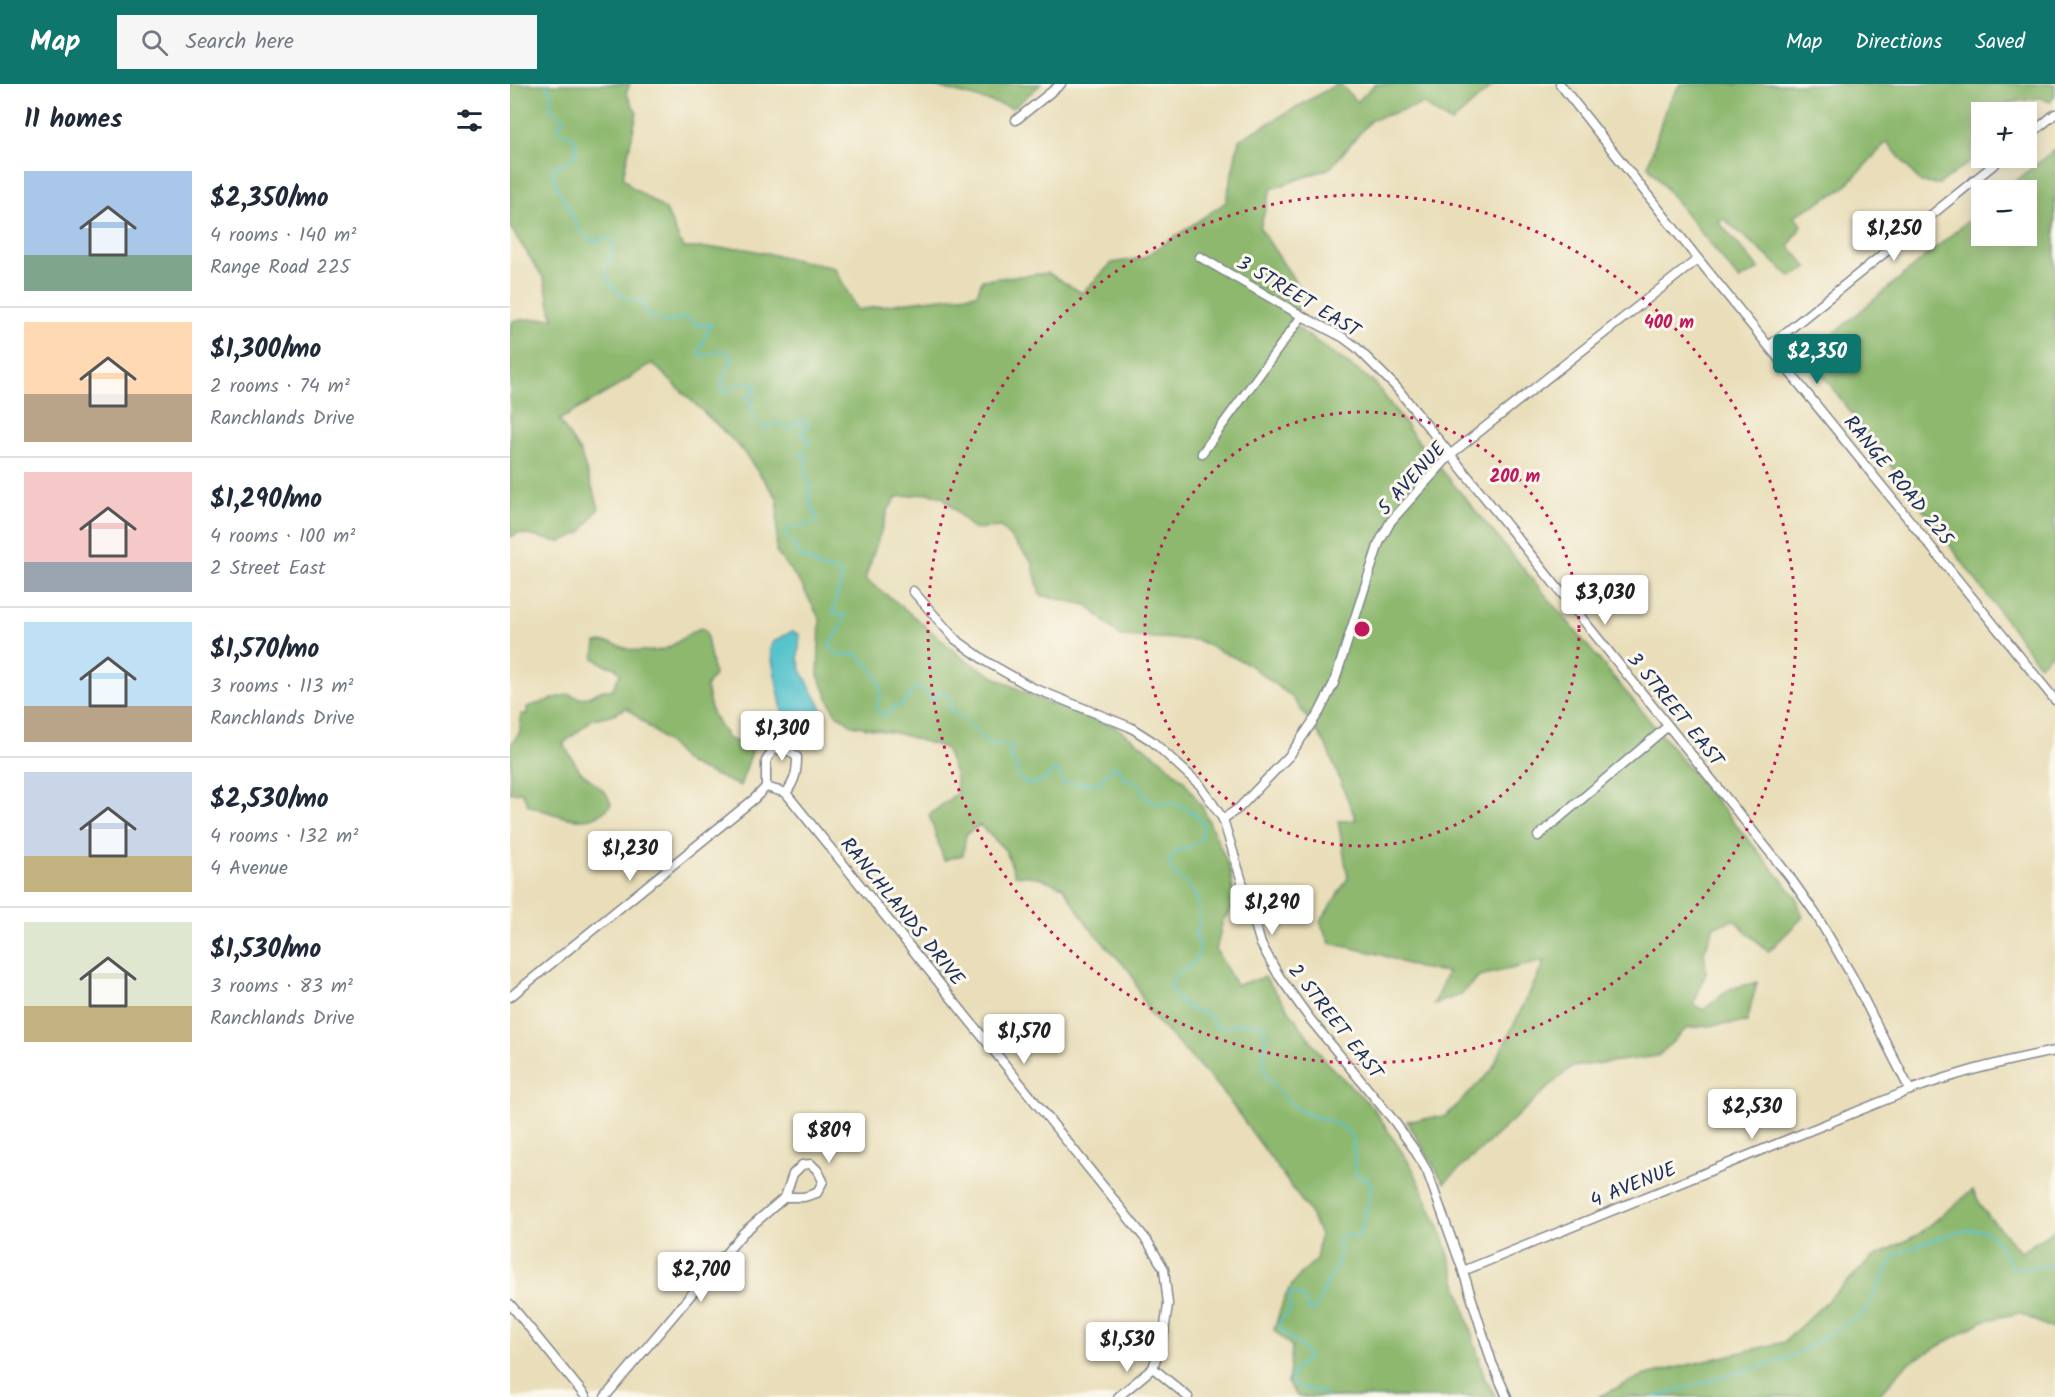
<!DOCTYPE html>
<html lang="en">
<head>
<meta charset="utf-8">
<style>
	body { margin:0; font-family:Kalam,sans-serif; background:#f6f6f7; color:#1f2937; height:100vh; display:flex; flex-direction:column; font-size:22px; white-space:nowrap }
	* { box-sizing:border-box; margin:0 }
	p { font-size:20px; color:#747a83 }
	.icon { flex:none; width:33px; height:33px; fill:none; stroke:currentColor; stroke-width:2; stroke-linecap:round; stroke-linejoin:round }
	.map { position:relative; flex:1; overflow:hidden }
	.details { display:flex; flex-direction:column; background:#fff; width:510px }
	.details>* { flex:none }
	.fabs { position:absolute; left:1461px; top:18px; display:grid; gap:12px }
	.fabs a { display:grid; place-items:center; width:66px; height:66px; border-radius:0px; background:#fff; box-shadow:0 3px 15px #0003; font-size:30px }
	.price { position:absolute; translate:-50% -51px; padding:0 14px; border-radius:6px; background:#fff; color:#222; font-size:20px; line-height:39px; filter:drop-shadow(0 2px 3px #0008) }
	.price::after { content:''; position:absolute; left:50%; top:36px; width:18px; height:14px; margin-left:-9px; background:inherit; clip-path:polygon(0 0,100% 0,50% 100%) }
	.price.selected { background:#0f766e; color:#fff }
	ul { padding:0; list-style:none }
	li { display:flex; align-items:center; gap:18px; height:150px; padding:0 24px }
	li+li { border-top:2px solid #e0e1e3 }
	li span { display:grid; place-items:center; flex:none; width:168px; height:120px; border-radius:0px; color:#555 }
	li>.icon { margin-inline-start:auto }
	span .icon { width:72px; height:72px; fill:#fffc; stroke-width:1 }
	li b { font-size:26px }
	h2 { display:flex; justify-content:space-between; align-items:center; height:72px; padding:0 24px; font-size:26px }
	header { display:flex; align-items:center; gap:36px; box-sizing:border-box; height:84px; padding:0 30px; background:#0f766e; color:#fff }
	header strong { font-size:28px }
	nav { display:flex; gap:33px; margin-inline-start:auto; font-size:21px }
	.search { width:420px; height:54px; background:#f6f6f7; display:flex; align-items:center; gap:15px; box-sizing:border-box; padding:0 21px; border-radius:0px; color:#747a83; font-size:22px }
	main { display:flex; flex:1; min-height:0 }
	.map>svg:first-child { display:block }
</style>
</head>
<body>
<header>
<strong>Map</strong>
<div class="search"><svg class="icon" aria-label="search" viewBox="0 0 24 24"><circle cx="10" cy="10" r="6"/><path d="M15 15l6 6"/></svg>Search here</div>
<nav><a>Map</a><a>Directions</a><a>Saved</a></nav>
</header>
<main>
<section class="details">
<h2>11 homes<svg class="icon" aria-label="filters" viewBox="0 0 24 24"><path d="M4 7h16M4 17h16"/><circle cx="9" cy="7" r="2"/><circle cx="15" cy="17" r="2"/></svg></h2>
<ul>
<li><span style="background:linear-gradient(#a9c7e8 70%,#7fa58c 0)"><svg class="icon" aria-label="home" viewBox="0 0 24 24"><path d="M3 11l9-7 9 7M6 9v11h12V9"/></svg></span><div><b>$2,350/mo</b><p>4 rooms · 140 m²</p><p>Range Road 225</p></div></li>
<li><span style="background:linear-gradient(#ffd9b3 60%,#b9a48a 0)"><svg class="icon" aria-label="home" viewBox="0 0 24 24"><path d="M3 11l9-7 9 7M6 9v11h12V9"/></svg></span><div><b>$1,300/mo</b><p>2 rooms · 74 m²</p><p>Ranchlands Drive</p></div></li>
<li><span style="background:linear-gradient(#f6c9c9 75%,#9aa5b1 0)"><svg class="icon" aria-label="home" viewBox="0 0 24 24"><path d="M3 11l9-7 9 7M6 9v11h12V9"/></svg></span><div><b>$1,290/mo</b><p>4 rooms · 100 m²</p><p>2 Street East</p></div></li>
<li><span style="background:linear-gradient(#bfe0f5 70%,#b9a48a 0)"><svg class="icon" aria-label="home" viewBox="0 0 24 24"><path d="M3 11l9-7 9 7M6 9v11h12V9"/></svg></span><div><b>$1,570/mo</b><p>3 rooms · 113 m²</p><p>Ranchlands Drive</p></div></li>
<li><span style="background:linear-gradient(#c9d6e8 70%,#c2b280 0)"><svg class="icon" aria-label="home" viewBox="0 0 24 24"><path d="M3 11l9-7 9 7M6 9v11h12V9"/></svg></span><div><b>$2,530/mo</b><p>4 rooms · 132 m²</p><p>4 Avenue</p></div></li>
<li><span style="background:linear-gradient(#dfe7d0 70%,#c2b280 0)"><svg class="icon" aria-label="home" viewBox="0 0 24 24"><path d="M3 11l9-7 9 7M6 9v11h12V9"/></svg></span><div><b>$1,530/mo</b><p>3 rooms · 83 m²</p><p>Ranchlands Drive</p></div></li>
</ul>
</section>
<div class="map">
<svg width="1545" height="1313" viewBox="0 0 1545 1313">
	<rect width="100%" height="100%" fill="#fbf7ec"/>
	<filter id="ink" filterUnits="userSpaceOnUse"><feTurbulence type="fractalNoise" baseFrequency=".0167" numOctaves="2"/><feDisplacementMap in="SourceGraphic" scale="12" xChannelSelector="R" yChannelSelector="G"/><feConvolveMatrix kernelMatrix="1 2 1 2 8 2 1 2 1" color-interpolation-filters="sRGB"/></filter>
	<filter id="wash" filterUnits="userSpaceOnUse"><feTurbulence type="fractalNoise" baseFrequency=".008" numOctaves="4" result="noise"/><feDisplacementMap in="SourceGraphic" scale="24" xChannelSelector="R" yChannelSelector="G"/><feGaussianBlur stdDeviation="1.35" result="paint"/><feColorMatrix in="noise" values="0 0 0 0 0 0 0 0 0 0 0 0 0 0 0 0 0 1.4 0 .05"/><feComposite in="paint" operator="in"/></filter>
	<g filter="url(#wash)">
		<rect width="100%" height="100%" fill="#e9deb9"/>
		<g fill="#8db86e" stroke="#547466" stroke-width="1.5">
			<path d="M0 0H120L116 9 127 29 113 93 122 103 156 126 173 164H231L325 184 347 226 398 218 467 210 472 196 538 189 572 209 602 179 633 174 716 118 729 56 827 0H830L847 18 865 0H984L941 39 913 20 861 36 820 84 761 105 750 144 796 214 779 238 864 298 911 361 1286 813 1293 833 1258 868 1224 836 1204 842 1194 868 1196 888 1184 920 1193 926 1220 905 1247 898 1237 938 1177 944 1148 972 1061 983 934 1099 897 1037 936 1032 981 987 1035 877 969 892 951 911 924 920 937 888 908 884 869 870 820 859 810 838 838 794 828 737 846 736 815 659 782 613 738 580 687 556 610 552 577 521 530 511 522 478 491 443 463 445 433 413 419 409 387 413 378 426 355 495 389 520 455 576 488 595 537 619 604 642 647 672 674 697 693 724 720 785 725 821 713 836 706 866 726 901 755 893 817 979 864 1025 903 1085 934 1155 975 1295 986 1313H788L778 1300 782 1263 764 1246C774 1212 778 1199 806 1176L810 1151 799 1127 710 1004 638 928 621 889 579 843 553 803 528 793 505 791 496 767 470 741 456 750 453 771 434 776 419 731 447 709 446 692 435 664 390 650 342 641 325 629 308 591 310 536 291 500 266 468 268 415 229 362 142 279 106 303 49 336 70 368 89 424 71 449 50 458 9 449 0 453V240L5 236 43 234 34 195 0 143Z"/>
			<path d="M417 0H531L503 24Z"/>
			<path d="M1170 0H1545V11L1540 18 1530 14 1497 19V28H1472L1471 70 1429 100 1411 99 1377 58 1333 105 1284 132 1292 141 1279 162 1298 184 1281 193 1214 135 1208 137 1249 185 1229 196 1138 82 1155 26Z"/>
			<path d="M1545 65V567L1529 581 1298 271 1471 126 1472 152H1516V106H1495Z"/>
			<path d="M192 544 196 548 204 591 196 603 202 629 218 655 244 662 230 702 177 679 160 661 117 624 101 631 83 635 53 660 70 687 96 709 101 720C81 748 44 730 18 721L12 708 0 709 1 660 10 648 11 630H17V623L59 610 69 614 78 613 93 606H102L110 590 106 584 95 581 84 574 86 559C103 556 108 563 122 566 130 567 143 568 151 566 167 563 178 546 192 544Z"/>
			<path d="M1463 1106 1474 1127 1511 1168 1545 1146V1246L1509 1229 1473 1237 1397 1280 1367 1313H1088L1132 1292 1274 1258 1362 1174 1409 1150Z"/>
		</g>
		<path fill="#55c3cb" stroke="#387994" stroke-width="1.5" d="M282 547 290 551 288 574 291 586 314 629 315 634 310 638 285 642 276 636 273 631 260 565 262 559Z"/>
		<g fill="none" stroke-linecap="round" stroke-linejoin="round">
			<g stroke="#55c3cb" stroke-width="2">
				<path d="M36 0 42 11 39 24 54 34 48 43 50 47C66 54 68 53 65 72L51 81 45 82 43 86 46 102 57 120 69 146 83 158 95 153 104 158C101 183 84 186 108 208 116 215 117 218 128 216L132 218 138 233 147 234 156 239 174 233 191 242 194 240H201L189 267 191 272C198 272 206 267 213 266L220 270 222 275 212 297V305L216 308 232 298 245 300V309L238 311 236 314 242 321C241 336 245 338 257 345L263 340 269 338 278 345 293 336 298 339 297 344 290 347 300 359 291 371 294 374 298 375 294 389 300 398 299 417 308 435 306 438C296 443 284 440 275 447L276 453 285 460 289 471 303 478 309 484 325 486 330 489 331 497 323 528 328 531 335 530 329 548 319 561C324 571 333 574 344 569 355 573 371 596 371 608 370 618 362 620 370 630H378L384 623 393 620 405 604 408 603 417 610 420 616 432 607 441 613 440 622 441 627 453 634 477 659 501 661 504 664 498 671C500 676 502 675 505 679 508 682 507 689 508 693L518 701 533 697 543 687 548 686 554 700C566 698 577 699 589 700L596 689 604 682 607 683 615 695 627 698C633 705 633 713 641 718 648 722 652 719 660 719 672 718 689 732 694 742L691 756 676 765 667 766 659 778C660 793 675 794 682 806 688 814 688 823 689 833 689 841 689 845 685 851L690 862C688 876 681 885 668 888L660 904 673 920 678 921 682 926C694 930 699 927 703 940 718 947 717 942 731 939 736 938 745 940 751 940 763 956 747 976 758 993 766 1005 781 1023 794 1028 815 1038 826 1034 843 1053L845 1088 847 1092 856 1094 861 1100 859 1121 855 1128 854 1140 850 1145V1151L846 1154 837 1150 828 1154 830 1174 803 1228 797 1224 793 1213 782 1208 780 1210V1226L769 1239V1244L793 1264 798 1274C789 1282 781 1286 782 1298L792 1305 812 1307 814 1313"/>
				<path d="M1145 1313 1281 1273 1355 1228 1385 1171C1406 1163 1453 1140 1474 1147 1487 1151 1495 1172 1502 1184L1545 1182"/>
			</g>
		</g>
	</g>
	<g filter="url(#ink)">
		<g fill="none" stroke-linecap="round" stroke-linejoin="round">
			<g stroke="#82868c" stroke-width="11">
				<g id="street">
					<path d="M1050 0 1188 175 1545 616"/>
					<path d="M506 36 551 0"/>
					<path d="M1516 54 1545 30"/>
					<path d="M690 173 792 232 834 254 846 263 886 303 1279 792 1305 829 1342 892 1400 1006"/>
					<path d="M1259 262 1492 74"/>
					<path d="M692 369 792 232"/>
					<path d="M403 507 445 555 477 578 521 603 620 643 642 657 690 701 713 735 751 860 769 892 800 935 884 1037 904 1065 917 1087 953 1187 982 1279 997 1313"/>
					<path d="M256 703 276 709 638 1158 654 1185 658 1220 654 1249 643 1284 608 1313"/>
					<path d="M256 703V677L263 666 276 665 287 673C287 688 285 697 276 709"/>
					<path d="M713 735 729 724 780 671 810 627 824 599 869 459 881 437 941 370 1188 175"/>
					<path d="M1028 752 1158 642"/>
					<path d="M0 913 244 715 256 703"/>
					<path d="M953 1187 1400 1006C1448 989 1496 976 1545 967"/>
					<path d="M0 1220 76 1313"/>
					<path d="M643 1284 678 1313"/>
					<path d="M95 1313 233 1149 275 1113 283 1090 292 1081 301 1080 308 1087 313 1097 307 1109 294 1113H275"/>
				</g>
			</g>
			<use href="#street" stroke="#fff" stroke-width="8"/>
		</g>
	</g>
	<g fill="none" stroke="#c2185b" stroke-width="3" stroke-dasharray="3 6">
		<circle cx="852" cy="545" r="217"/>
		<circle cx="852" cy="545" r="434"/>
	</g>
	<g text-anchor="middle" stroke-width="6" stroke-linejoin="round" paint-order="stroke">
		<g font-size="20" fill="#1b2f5e" stroke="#fbf7ec">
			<text transform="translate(789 212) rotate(31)" y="7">3 STREET EAST</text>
			<text transform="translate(901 394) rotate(-48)" y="7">5 AVENUE</text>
			<text transform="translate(1389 396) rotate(51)" y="7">RANGE ROAD 225</text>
			<text transform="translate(1166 625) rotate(51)" y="7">3 STREET EAST</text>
			<text transform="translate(393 827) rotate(51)" y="7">RANCHLANDS DRIVE</text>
			<text transform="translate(826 937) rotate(52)" y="7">2 STREET EAST</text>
			<text transform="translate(1123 1100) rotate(-22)" y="7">4 AVENUE</text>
		</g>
	</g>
	<circle cx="852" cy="545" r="9" fill="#c2185b" stroke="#fbf7ec" stroke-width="3"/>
	<g font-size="18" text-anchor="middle" font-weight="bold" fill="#c2185b" stroke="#fbf7ec" stroke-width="6" stroke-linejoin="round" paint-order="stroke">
		<text x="1159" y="244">400 m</text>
		<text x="1005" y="398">200 m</text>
	</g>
</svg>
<div class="fabs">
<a>+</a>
<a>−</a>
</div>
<b class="price" style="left:1384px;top:178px">$1,250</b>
<b class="price selected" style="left:1307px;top:301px">$2,350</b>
<b class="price" style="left:1095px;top:542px">$3,030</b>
<b class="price" style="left:272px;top:678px">$1,300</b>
<b class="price" style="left:120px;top:798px">$1,230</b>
<b class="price" style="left:762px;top:852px">$1,290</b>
<b class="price" style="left:514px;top:981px">$1,570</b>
<b class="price" style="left:1242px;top:1056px">$2,530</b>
<b class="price" style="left:319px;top:1080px">$809</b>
<b class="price" style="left:191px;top:1219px">$2,700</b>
<b class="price" style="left:617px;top:1289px">$1,530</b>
</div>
</main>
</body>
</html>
